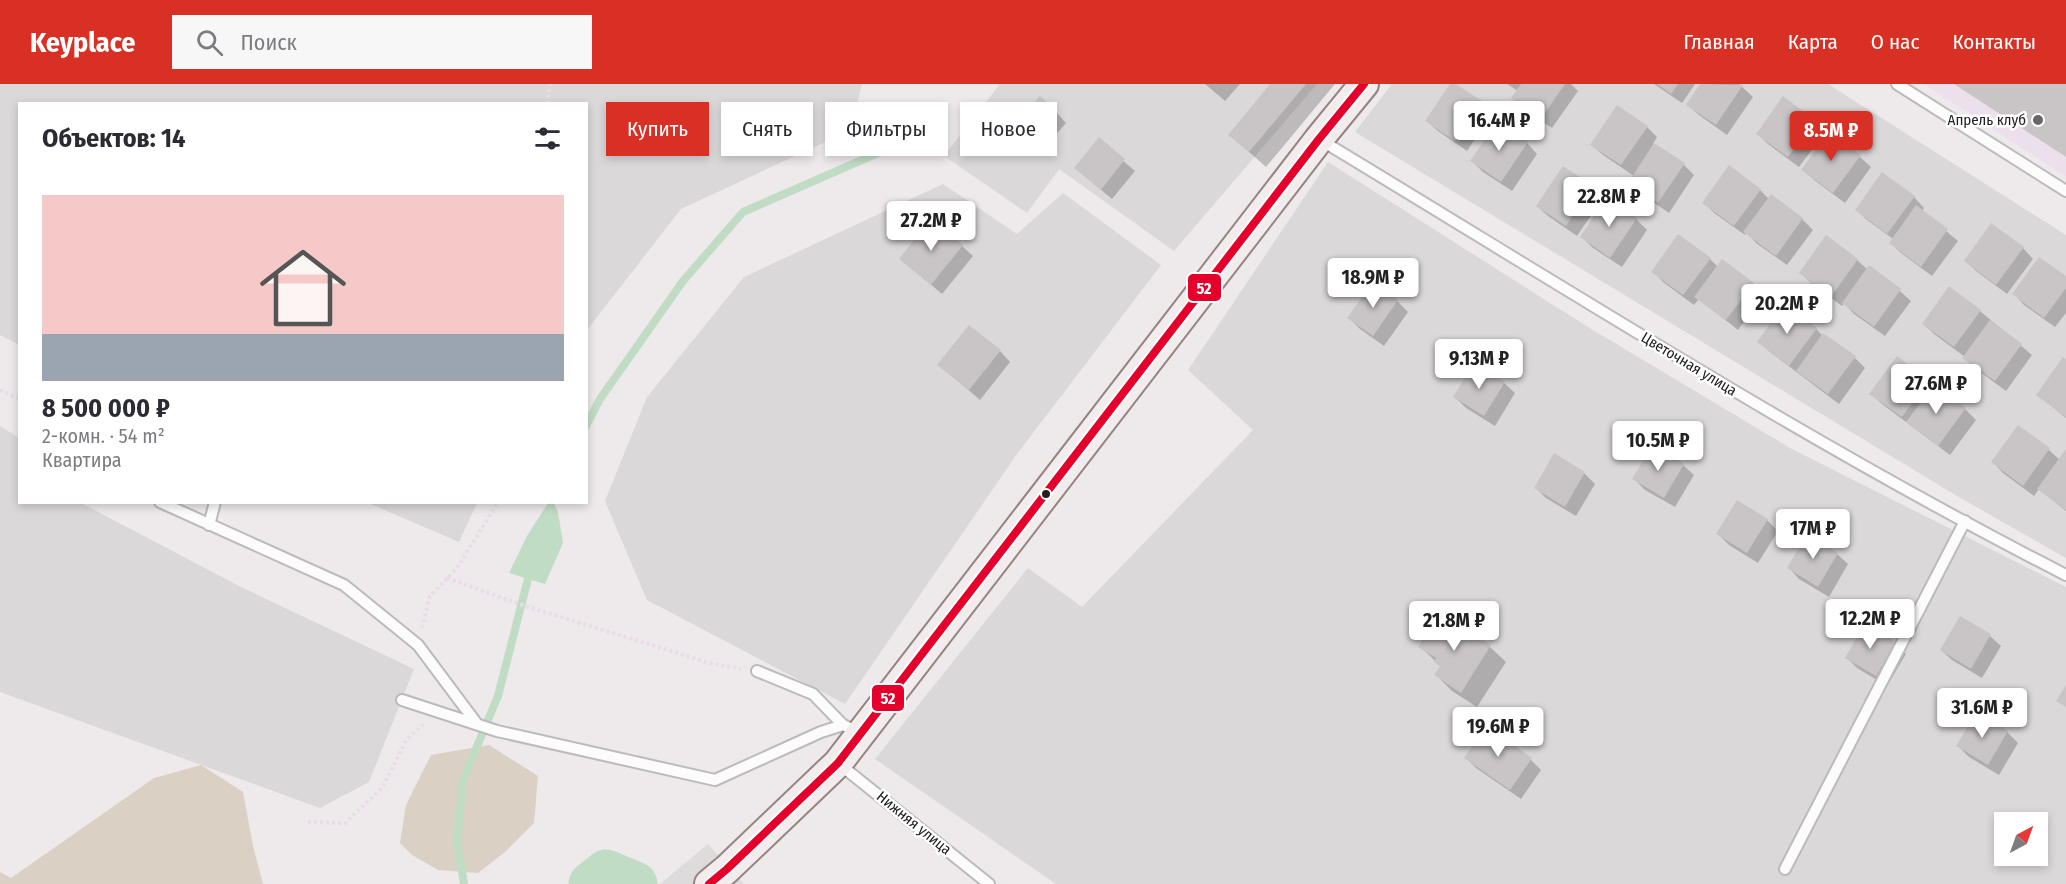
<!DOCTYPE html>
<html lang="ru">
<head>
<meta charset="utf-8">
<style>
	body { margin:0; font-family:"Fira Sans Condensed",sans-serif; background:#f7f7f7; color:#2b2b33; height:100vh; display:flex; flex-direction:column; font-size:22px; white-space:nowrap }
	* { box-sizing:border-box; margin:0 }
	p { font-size:20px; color:#7c7c81 }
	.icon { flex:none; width:33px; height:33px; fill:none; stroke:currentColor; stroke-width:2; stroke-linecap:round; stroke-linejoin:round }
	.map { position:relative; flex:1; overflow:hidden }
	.sheet { position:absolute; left:18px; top:18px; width:570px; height:402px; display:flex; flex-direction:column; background:#fff; border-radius:0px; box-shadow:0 3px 9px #0003 }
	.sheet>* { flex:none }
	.top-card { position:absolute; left:606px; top:18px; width:570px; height:54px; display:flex; gap:12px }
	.needle { width:39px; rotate:41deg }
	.tools { position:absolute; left:1994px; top:728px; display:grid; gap:12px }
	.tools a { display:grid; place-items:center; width:54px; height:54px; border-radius:0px; background:#fff; box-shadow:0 3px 9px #0003; font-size:30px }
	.price { position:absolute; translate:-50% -51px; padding:0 14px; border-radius:6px; background:#fff; color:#222; font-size:20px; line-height:39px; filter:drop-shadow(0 2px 3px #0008) }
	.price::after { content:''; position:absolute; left:50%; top:36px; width:18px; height:14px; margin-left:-9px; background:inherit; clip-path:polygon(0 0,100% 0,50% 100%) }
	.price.current { background:#d93025; color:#fff }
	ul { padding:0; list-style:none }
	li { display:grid; align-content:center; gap:12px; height:318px; padding:0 24px }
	li span { display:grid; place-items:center; height:186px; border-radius:0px; color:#555 }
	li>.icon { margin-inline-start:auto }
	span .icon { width:108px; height:108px; fill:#fffc; stroke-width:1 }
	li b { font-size:26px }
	h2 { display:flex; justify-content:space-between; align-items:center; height:72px; padding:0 24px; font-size:26px }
	.chip { padding:0 21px; border-radius:0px; background:#fff; box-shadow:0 3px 9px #0003; font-size:21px; line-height:54px }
	.chip.current { background:#d93025; color:#fff }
	header { display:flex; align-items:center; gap:36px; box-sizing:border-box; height:84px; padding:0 30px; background:#d93025; color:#fff }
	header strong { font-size:28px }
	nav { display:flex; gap:33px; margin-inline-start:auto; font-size:21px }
	.search { width:420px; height:54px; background:#f7f7f7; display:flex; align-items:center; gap:15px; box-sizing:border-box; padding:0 21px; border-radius:0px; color:#7c7c81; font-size:22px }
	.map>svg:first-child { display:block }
</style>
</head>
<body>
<header>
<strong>Keyplace</strong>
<div class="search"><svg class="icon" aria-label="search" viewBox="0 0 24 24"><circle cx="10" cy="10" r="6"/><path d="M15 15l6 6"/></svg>Поиск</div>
<nav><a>Главная</a><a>Карта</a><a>О нас</a><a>Контакты</a></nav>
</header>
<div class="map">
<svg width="2066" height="800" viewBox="0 0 2066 800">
	<rect width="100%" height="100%" fill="#eee9eb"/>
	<g fill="#dbd8da" fill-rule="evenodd">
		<path d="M0 0H862L851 46 681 125 587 246 586 20H20L19 261 0 251Z"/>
		<path d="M1000 0H1317L1174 167 1059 85 1027 129 944 72Z"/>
		<path d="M1392 0H1828L2066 151V474L1957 412 1355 48Z"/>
		<path d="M1328 78 1588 243 1790 364 2066 503V800H1056L875 675 1028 484 1082 523 1253 346 1188 286ZM2004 738H2037V771H2004Z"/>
		<path d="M943 100 1017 150 1063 109 1161 181 1017 370 845 620 647 516 605 417 647 313 744 193Z"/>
		<path d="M0 342 19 354 20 418 81 419 241 503 414 585 369 698 320 724 0 608Z"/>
		<path d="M368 419H477L459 458Z"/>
	</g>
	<path fill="#ede0ed" d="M1924 0H2066V93Z"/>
	<g fill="#dad0c3">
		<path d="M489 661 538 692 534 739 505 768 478 789 438 786 412 771 400 759 406 721 431 671Z"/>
		<path d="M201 681 243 708 253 762 263 800H0V788L11 794 154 694Z"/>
	</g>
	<path fill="#c1dcc5" d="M548 419H554L558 428 563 459 545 500 509 489 527 452Z"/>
	<path fill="#dddbdc" d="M708 760 744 800H660Z"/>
	<g fill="#0003">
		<path d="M1205 0H1240L1225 17Z"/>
		<path d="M1272 0H1335L1266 83 1230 51Z"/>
		<path d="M1452 0 1481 19 1492 29 1467 67 1438 47 1427 37Z"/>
		<path d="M1507 0H1571L1578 7 1552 44 1523 25 1513 14 1518 7Z"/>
		<path d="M1654 0H1695L1682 19Z"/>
		<path d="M1702 0H1739L1753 13 1727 51 1699 31 1688 21Z"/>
		<path d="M1784 14 1814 37 1825 48 1799 83 1768 60 1758 50Z"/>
		<path d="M1056 28 1066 39 1038 71 1022 57Z"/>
		<path d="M1647 43 1657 53 1653 60 1684 81 1694 91 1669 129 1640 109 1630 99 1634 92 1603 71 1592 61Z"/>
		<path d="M1829 50 1860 73 1871 83 1845 119 1814 96 1803 85Z"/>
		<path d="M1099 56 1135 87 1112 115 1087 94Z"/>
		<path d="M1527 59 1537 70 1512 107 1483 88 1472 77Z"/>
		<path d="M1563 84 1592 104 1603 114 1577 152 1548 132 1537 122Z"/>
		<path d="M1760 106 1769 115 1771 113 1802 135 1813 146 1787 181 1756 159 1747 149 1745 151 1714 129 1704 118Z"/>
		<path d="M1914 113 1924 124 1922 127 1958 157 1932 192 1901 169 1891 159 1893 155 1867 136 1857 126Z"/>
		<path d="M1608 115 1636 135 1647 146 1622 183 1593 164 1582 153Z"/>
		<path d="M1826 153 1857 176 1868 186 1870 184 1900 207 1911 217 1885 252 1854 230 1844 219 1842 222 1811 199 1801 189Z"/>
		<path d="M962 162 973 172 942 210 901 175Z"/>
		<path d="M2023 164 2033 175 2007 210 1976 187 1966 177Z"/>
		<path d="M1710 175 1718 183 1753 200 1764 210 1738 246 1699 215 1694 221 1663 198 1653 187Z"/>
		<path d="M2066 194V229L2055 243 2024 221 2014 210Z"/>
		<path d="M1373 200 1397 217 1408 228 1384 262 1360 245 1349 234Z"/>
		<path d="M1950 204 1980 227 2032 271 2006 307 1975 284 1965 273 1934 250 1924 240Z"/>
		<path d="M1816 245 1823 252 1855 274 1865 284 1839 320 1770 268 1759 258Z"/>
		<path d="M1000 267 1010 278 980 316 939 281Z"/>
		<path d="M2066 277V334L2038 311Z"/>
		<path d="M1928 297 1965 325 1976 336 1950 371 1882 320 1871 310Z"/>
		<path d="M1504 299 1515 309 1495 342 1466 324 1455 313Z"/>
		<path d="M2019 343 2049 366 2060 376 2066 370V427L2039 405 2034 412 2003 389 1993 378Z"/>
		<path d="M1683 381 1694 391 1675 423 1645 406 1634 395Z"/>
		<path d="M1584 389 1595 400 1576 432 1546 414 1536 404Z"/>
		<path d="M1767 436 1778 447 1758 479 1729 461 1718 450Z"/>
		<path d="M1837 470 1848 480 1829 513 1799 495 1789 484Z"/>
		<path d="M1440 531 1490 563 1506 578 1477 623 1452 607 1436 591 1441 583 1420 562Z"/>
		<path d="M1961 534 1990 552 2001 562 1982 594 1952 576 1941 566Z"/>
		<path d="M1895 559 1906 570 1887 602 1857 584 1846 573Z"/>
		<path d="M2007 648 2018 659 1999 691 1969 673 1958 662Z"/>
		<path d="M1466 674 1531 676 1541 686 1521 715 1476 684Z"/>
	</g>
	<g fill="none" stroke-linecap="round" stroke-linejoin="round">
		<g stroke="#c1dcc5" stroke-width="8">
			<path d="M586 342 600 315 683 197 743 128 894 62"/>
			<path d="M464 800 457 757 463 696 498 612 530 487"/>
		</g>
		<path stroke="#c1dcc5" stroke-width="45" d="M591 800 606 788 635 800"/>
	</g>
	<g fill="#c9c5c7">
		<path d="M1270 0H1306L1249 68 1228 51Z"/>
		<path d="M1450 0H1456L1482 17 1455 57 1425 37Z"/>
		<path d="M1521 0H1565L1541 35 1511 14Z"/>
		<path d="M1657 0H1678L1671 10Z"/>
		<path d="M1700 0 1743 1 1716 41 1686 21Z"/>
		<path d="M1954 0H2066V73Z"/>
		<path d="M1040 12 1057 27 1027 62 1010 47Z"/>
		<path d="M1783 12 1815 36 1788 73 1756 50Z"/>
		<path d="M1617 21 1648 42 1621 81 1590 61Z"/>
		<path d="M1498 37 1528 58 1501 98 1470 77Z"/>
		<path d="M1829 48 1861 71 1833 109 1801 86Z"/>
		<path d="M1099 53 1125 75 1101 106 1074 84Z"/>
		<path d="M1654 59 1685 79 1658 119 1628 99Z"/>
		<path d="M1729 81 1761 105 1734 142 1702 119Z"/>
		<path d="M1563 82 1593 102 1566 142 1536 122Z"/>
		<path d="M1882 88 1915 112 1887 150 1855 126Z"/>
		<path d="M1771 110 1803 134 1776 172 1743 148Z"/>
		<path d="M1607 113 1637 134 1610 174 1580 153Z"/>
		<path d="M1916 121 1948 145 1921 183 1889 159Z"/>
		<path d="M931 135 963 161 931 201 899 175Z"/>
		<path d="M1991 139 2024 163 1996 201 1964 177Z"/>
		<path d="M1678 150 1711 174 1683 211 1651 188Z"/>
		<path d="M1826 151 1858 175 1831 213 1799 189Z"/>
		<path d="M2039 173 2066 192V204L2044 234 2012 210Z"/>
		<path d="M1722 175 1754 199 1726 236 1694 213Z"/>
		<path d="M1869 181 1901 205 1874 243 1842 219Z"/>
		<path d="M1373 198 1398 216 1373 252 1347 234Z"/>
		<path d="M1949 202 1981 226 1954 263 1922 240Z"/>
		<path d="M1785 220 1817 244 1789 282 1757 258Z"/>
		<path d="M1990 236 2022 260 1995 297 1962 274Z"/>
		<path d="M969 241 1001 266 969 306 937 281Z"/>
		<path d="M1823 249 1856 272 1828 310 1796 287Z"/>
		<path d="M1897 272 1929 296 1902 333 1869 310Z"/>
		<path d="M2063 273 2066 275V333L2036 311Z"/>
		<path d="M1474 279 1505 298 1484 332 1453 313Z"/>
		<path d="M1934 301 1966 324 1938 362 1906 338Z"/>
		<path d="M2018 341 2050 364 2023 402 1991 378Z"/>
		<path d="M1653 361 1684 380 1664 414 1632 395Z"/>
		<path d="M2066 365V426L2037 405Z"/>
		<path d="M1554 369 1585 388 1565 423 1534 404Z"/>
		<path d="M1737 416 1768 435 1747 469 1716 450Z"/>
		<path d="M1807 450 1838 469 1818 503 1787 484Z"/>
		<path d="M1439 529 1491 561 1461 609 1434 591 1440 582 1434 578 1436 574 1418 563Z"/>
		<path d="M1960 532 1991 550 1971 585 1940 566Z"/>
		<path d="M1865 539 1896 558 1876 592 1845 574Z"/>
		<path d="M2066 601V623L2056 617Z"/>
		<path d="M1977 628 2008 647 1988 681 1956 662Z"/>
		<path d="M1486 642 1532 674 1510 706 1464 674Z"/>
	</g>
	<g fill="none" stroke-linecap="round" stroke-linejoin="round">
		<g stroke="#bcbabb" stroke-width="14">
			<g id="lane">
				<path d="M1897 0 2066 107"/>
				<path d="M1319 55C1566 204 1809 360 2066 491"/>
				<path d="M160 418 344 501 418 561 477 640"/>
				<path d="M209 441 215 418"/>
				<path d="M757 587 813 610 843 641"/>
				<path d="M402 616 497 647 715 696 821 648 843 641 859 648"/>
				<path d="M838 679 989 800"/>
				<path d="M1785 785 1965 437"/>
			</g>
		</g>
		<g stroke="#968484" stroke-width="32">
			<path id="secondary" d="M709 800 727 785 838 679 1319 55 1364 0"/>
		</g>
		<g stroke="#e9dce8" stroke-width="4" stroke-dasharray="3 3" stroke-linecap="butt">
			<path d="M547 20 550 0"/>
			<path d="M0 306 20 315"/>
			<path d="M447 494 522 521 710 579 741 585"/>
			<path d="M422 544 430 512 457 484 498 418"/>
			<path d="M308 738 345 739 382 704 407 655 424 640"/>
		</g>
		<use href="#lane" stroke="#fcfcfc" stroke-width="10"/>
		<use href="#secondary" stroke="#f3eced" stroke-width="28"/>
		<g stroke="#fff" stroke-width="12">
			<path id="bus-1" d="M709 800 727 785 838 679 1319 55 1364 0"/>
		</g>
		<use href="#bus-1" stroke="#e4002b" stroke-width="8"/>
	</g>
	<circle fill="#686667" stroke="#fff" stroke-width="2" cx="2038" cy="36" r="6"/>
	<circle fill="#202020" stroke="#fff" stroke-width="2" cx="1046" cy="410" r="5"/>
	<g text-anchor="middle" stroke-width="5" stroke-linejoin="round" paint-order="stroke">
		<g font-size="15" fill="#202020" stroke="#fff" text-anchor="end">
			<text x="2026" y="41">Апрель клуб</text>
		</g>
		<g font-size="15" fill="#202020" stroke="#fff">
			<text transform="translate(1689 280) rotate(31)" y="5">Цветочная улица</text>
			<text transform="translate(914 739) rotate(39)" y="5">Нижняя улица</text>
		</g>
	</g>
	<g stroke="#fff" stroke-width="2">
		<rect x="1187" y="189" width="35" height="29" rx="6" fill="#e4002b"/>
		<rect x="871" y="600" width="34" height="28" rx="6" fill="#e4002b"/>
	</g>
	<g font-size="16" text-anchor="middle" font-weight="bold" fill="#fff">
		<text x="1204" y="210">52</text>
		<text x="888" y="620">52</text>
	</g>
</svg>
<div class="tools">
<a><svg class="needle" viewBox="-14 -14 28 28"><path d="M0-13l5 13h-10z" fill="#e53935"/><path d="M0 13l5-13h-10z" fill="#7c7c81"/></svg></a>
</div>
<b class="price" style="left:1499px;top:68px">16.4M ₽</b>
<b class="price current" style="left:1831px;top:78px">8.5M ₽</b>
<b class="price" style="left:1609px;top:144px">22.8M ₽</b>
<b class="price" style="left:931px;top:168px">27.2M ₽</b>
<b class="price" style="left:1373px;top:225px">18.9M ₽</b>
<b class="price" style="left:1787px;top:251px">20.2M ₽</b>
<b class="price" style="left:1479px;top:306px">9.13M ₽</b>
<b class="price" style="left:1936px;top:331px">27.6M ₽</b>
<b class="price" style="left:1658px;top:388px">10.5M ₽</b>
<b class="price" style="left:1813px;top:476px">17M ₽</b>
<b class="price" style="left:1870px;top:566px">12.2M ₽</b>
<b class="price" style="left:1454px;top:568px">21.8M ₽</b>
<b class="price" style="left:1982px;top:655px">31.6M ₽</b>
<b class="price" style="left:1498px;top:674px">19.6M ₽</b>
<div class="top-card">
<a class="chip current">Купить</a>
<a class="chip">Снять</a>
<a class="chip">Фильтры</a>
<a class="chip">Новое</a>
</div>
<section class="sheet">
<h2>Объектов: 14<svg class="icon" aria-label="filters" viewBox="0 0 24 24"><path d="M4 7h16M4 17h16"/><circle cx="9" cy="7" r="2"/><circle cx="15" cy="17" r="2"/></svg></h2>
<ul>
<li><span style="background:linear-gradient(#f6c9c9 75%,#9aa5b1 0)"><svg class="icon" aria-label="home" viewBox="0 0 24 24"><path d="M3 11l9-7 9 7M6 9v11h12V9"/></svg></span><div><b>8 500 000 ₽</b><p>2-комн. · 54 m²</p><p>Квартира</p></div></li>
</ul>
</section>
</div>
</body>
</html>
